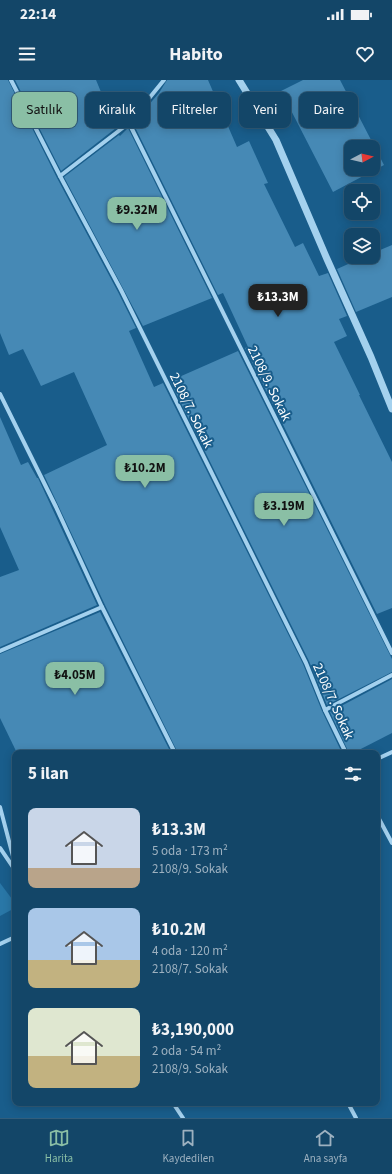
<!DOCTYPE html>
<html lang="tr">
<head>
<meta charset="utf-8">
<style>
	body { margin:0; font-family:"Source Sans 3",sans-serif; background:#1c4d6e; color:#f1f3f6; height:100vh; display:flex; flex-direction:column; font-size:15px; white-space:nowrap }
	* { box-sizing:border-box; margin:0 }
	p { font-size:13px; color:#9db1c0 }
	.icon { flex:none; width:22px; height:22px; fill:none; stroke:currentColor; stroke-width:2; stroke-linecap:round; stroke-linejoin:round }
	.map { position:relative; flex:1; overflow:hidden }
	.panel { position:absolute; left:12px; top:670px; width:368px; height:356px; display:flex; flex-direction:column; background:#134668; border-radius:8px; box-shadow:0 2px 10px #0003,0 0 0 1px #325e7c }
	.panel>* { flex:none }
	.banner { position:absolute; left:12px; top:12px; width:368px; height:36px; display:flex; gap:8px }
	.needle { width:26px; rotate:83deg }
	.buttons { position:absolute; left:344px; top:60px; display:grid; gap:8px }
	.buttons a { display:grid; place-items:center; width:36px; height:36px; border-radius:8px; background:#134668; box-shadow:0 2px 10px #0003,0 0 0 1px #325e7c; font-size:20px }
	.price { position:absolute; translate:-50% -34px; padding:0 9px; border-radius:8px; background:#8abfa5; color:#111; font-size:13px; line-height:26px; filter:drop-shadow(0 1px 2px #0008) }
	.price::after { content:''; position:absolute; left:50%; top:24px; width:12px; height:9px; margin-left:-6px; background:inherit; clip-path:polygon(0 0,100% 0,50% 100%) }
	.price.on { background:#222; color:#fff }
	ul { padding:0; list-style:none }
	li { display:flex; align-items:center; gap:12px; height:100px; padding:0 16px }
	li span { display:grid; place-items:center; flex:none; width:112px; height:80px; border-radius:8px; color:#555 }
	li>.icon { margin-inline-start:auto }
	span .icon { width:48px; height:48px; fill:#fffc; stroke-width:1 }
	li b { font-size:17px }
	h2 { display:flex; justify-content:space-between; align-items:center; height:48px; padding:0 16px; font-size:17px }
	.pill { padding:0 14px; border-radius:8px; background:#134668; box-shadow:0 2px 10px #0003,0 0 0 1px #325e7c; font-size:14px; line-height:36px }
	.pill.on { background:#8abfa5; color:#111 }
	.status { display:flex; justify-content:space-between; align-items:center; height:28px; padding:0 20px; background:#134668; direction:ltr }
	.status svg { height:11px; fill:currentColor }
	header { display:flex; justify-content:space-between; align-items:center; height:52px; padding:0 16px; background:#134668; font-size:18px; font-weight:700 }
	.tab-bar { display:flex; justify-content:space-around; align-items:center; height:56px; border-top:1px solid #325e7c; background:#134668; font-size:11px; color:#9db1c0 }
	.tab-bar a { display:grid; justify-items:center; gap:2px }
	.tab-bar .on { color:#8abfa5 }
	.map>svg:first-child { display:block }
</style>
</head>
<body>
<div class="status"><b>22:14</b><svg viewBox="0 0 49 12"><path d="M0 12V9h3v3zM5 12V6h3v6zM10 12V3h3v9zM15 12V0h3v12zM26 1h20v11H26zM47 4h2v5h-2z"/></svg></div>
<header><svg class="icon" aria-label="menu" viewBox="0 0 24 24"><path d="M4 6h16M4 12h16M4 18h16"/></svg>Habito<svg class="icon" aria-label="heart" viewBox="0 0 24 24"><path d="M12 20l-8-8c-3-5 5-10 8-4 3-6 11-1 8 4z"/></svg></header>
<div class="map">
<svg width="392" height="1038" viewBox="0 0 392 1038">
	<rect width="100%" height="100%" fill="#195d8b"/>
	<path fill="#2977a7" d="M0 803 15 823V828L0 836Z"/>
	<g fill="#4689b5" fill-rule="evenodd">
		<path d="M0 0H8L57 98 118 212 136 248 129 251 154 307 163 303 303 584 322 631 342 673H178L105 525 44 395 107 365 74 292 41 306 23 269 9 275 0 253Z"/>
		<path d="M15 0H96L116 48 61 91Z"/>
		<path d="M167 0H208L237 67 249 61 268 103 264 104 295 167 303 163 319 196 328 193 347 236 339 239 347 256 334 262 360 315H359L392 382V528L377 534 245 268 248 267 223 213 218 215 133 43 159 13Z"/>
		<path d="M303 0H340L384 85 333 112 281 11ZM351 67H373V89H351Z"/>
		<path d="M128 48 212 218 143 246 64 97 119 55 120 56Z"/>
		<path d="M392 165V217L356 232 337 189 364 177H373V173Z"/>
		<path d="M238 271 392 579V592L327 625 309 581 170 301Z"/>
		<path d="M0 337 21 385 28 382 37 398H38L97 525 0 567V497L19 490 0 447Z"/>
		<path d="M100 532 171 673H17L0 638V574Z"/>
		<path d="M392 599V653L353 673H349L330 632Z"/>
	</g>
	<g fill="none" stroke-linecap="round" stroke-linejoin="round">
		<g stroke="#a4d1ee" stroke-width="4">
			<path d="M11 0 60 96 121 210 306 583 325 630 346 673"/>
			<path d="M129 43 392 573"/>
			<path d="M60 96 129 43 164 0"/>
			<path d="M0 314 56 427 102 527 175 673"/>
			<path d="M0 571 102 527"/>
			<path d="M325 630 392 595"/>
			<path d="M377 679 392 672"/>
			<path d="M0 727 15 784"/>
			<path d="M377 735 392 763"/>
			<path d="M0 768 15 790"/>
			<path d="M0 864 15 857"/>
			<path d="M173 1023 183 1038"/>
			<path d="M348 1023 356 1038"/>
		</g>
		<path stroke="#a4d1ee" stroke-width="7" d="M239 0 276 60 327 179 371 277 392 329"/>
	</g>
	<g text-anchor="middle" stroke-width="4" stroke-linejoin="round" paint-order="stroke">
		<g font-size="14" fill="#fff" stroke="#195d8b">
			<text transform="translate(270 303) rotate(64)" y="5">2108/9. Sokak</text>
			<text transform="translate(192 330) rotate(64)" y="5">2108/7. Sokak</text>
			<text transform="translate(334 621) rotate(66)" y="5">2108/7. Sokak</text>
		</g>
	</g>
</svg>
<div class="buttons">
<a><svg class="needle" viewBox="-14 -14 28 28"><path d="M0-13l5 13h-10z" fill="#e53935"/><path d="M0 13l5-13h-10z" fill="#9db1c0"/></svg></a>
<a><svg class="icon" aria-label="locate" viewBox="0 0 24 24"><circle cx="12" cy="12" r="6"/><path d="M12 2v4M12 18v4M2 12h4M18 12h4"/></svg></a>
<a><svg class="icon" aria-label="layers" viewBox="0 0 24 24"><path d="M12 4l9 5-9 5-9-5zM3 14l9 5 9-5"/></svg></a>
</div>
<b class="price" style="left:137px;top:151px">₺9.32M</b>
<b class="price on" style="left:278px;top:238px">₺13.3M</b>
<b class="price" style="left:145px;top:409px">₺10.2M</b>
<b class="price" style="left:284px;top:447px">₺3.19M</b>
<b class="price" style="left:75px;top:616px">₺4.05M</b>
<div class="banner">
<a class="pill on">Satılık</a>
<a class="pill">Kiralık</a>
<a class="pill">Filtreler</a>
<a class="pill">Yeni</a>
<a class="pill">Daire</a>
</div>
<section class="panel">
<h2>5 ilan<svg class="icon" aria-label="filters" viewBox="0 0 24 24"><path d="M4 7h16M4 17h16"/><circle cx="9" cy="7" r="2"/><circle cx="15" cy="17" r="2"/></svg></h2>
<ul>
<li><span style="background:linear-gradient(#c9d6e8 75%,#b9a48a 0)"><svg class="icon" aria-label="home" viewBox="0 0 24 24"><path d="M3 11l9-7 9 7M6 9v11h12V9"/></svg></span><div><b>₺13.3M</b><p>5 oda · 173 m²</p><p>2108/9. Sokak</p></div></li>
<li><span style="background:linear-gradient(#a9c7e8 65%,#c2b280 0)"><svg class="icon" aria-label="home" viewBox="0 0 24 24"><path d="M3 11l9-7 9 7M6 9v11h12V9"/></svg></span><div><b>₺10.2M</b><p>4 oda · 120 m²</p><p>2108/7. Sokak</p></div></li>
<li><span style="background:linear-gradient(#dfe7d0 60%,#c2b280 0)"><svg class="icon" aria-label="home" viewBox="0 0 24 24"><path d="M3 11l9-7 9 7M6 9v11h12V9"/></svg></span><div><b>₺3,190,000</b><p>2 oda · 54 m²</p><p>2108/9. Sokak</p></div></li>
</ul>
</section>
</div>
<nav class="tab-bar">
<a class="on"><svg class="icon" aria-label="map" viewBox="0 0 24 24"><path d="M3 6l6-2 6 2 6-2v14l-6 2-6-2-6 2zM9 4v14M15 6v14"/></svg>Harita</a>
<a><svg class="icon" aria-label="saved" viewBox="0 0 24 24"><path d="M7 4h10v16l-5-4-5 4z"/></svg>Kaydedilen</a>
<a><svg class="icon" aria-label="home" viewBox="0 0 24 24"><path d="M3 11l9-7 9 7M6 9v11h12V9"/></svg>Ana sayfa</a>
</nav>
</body>
</html>
